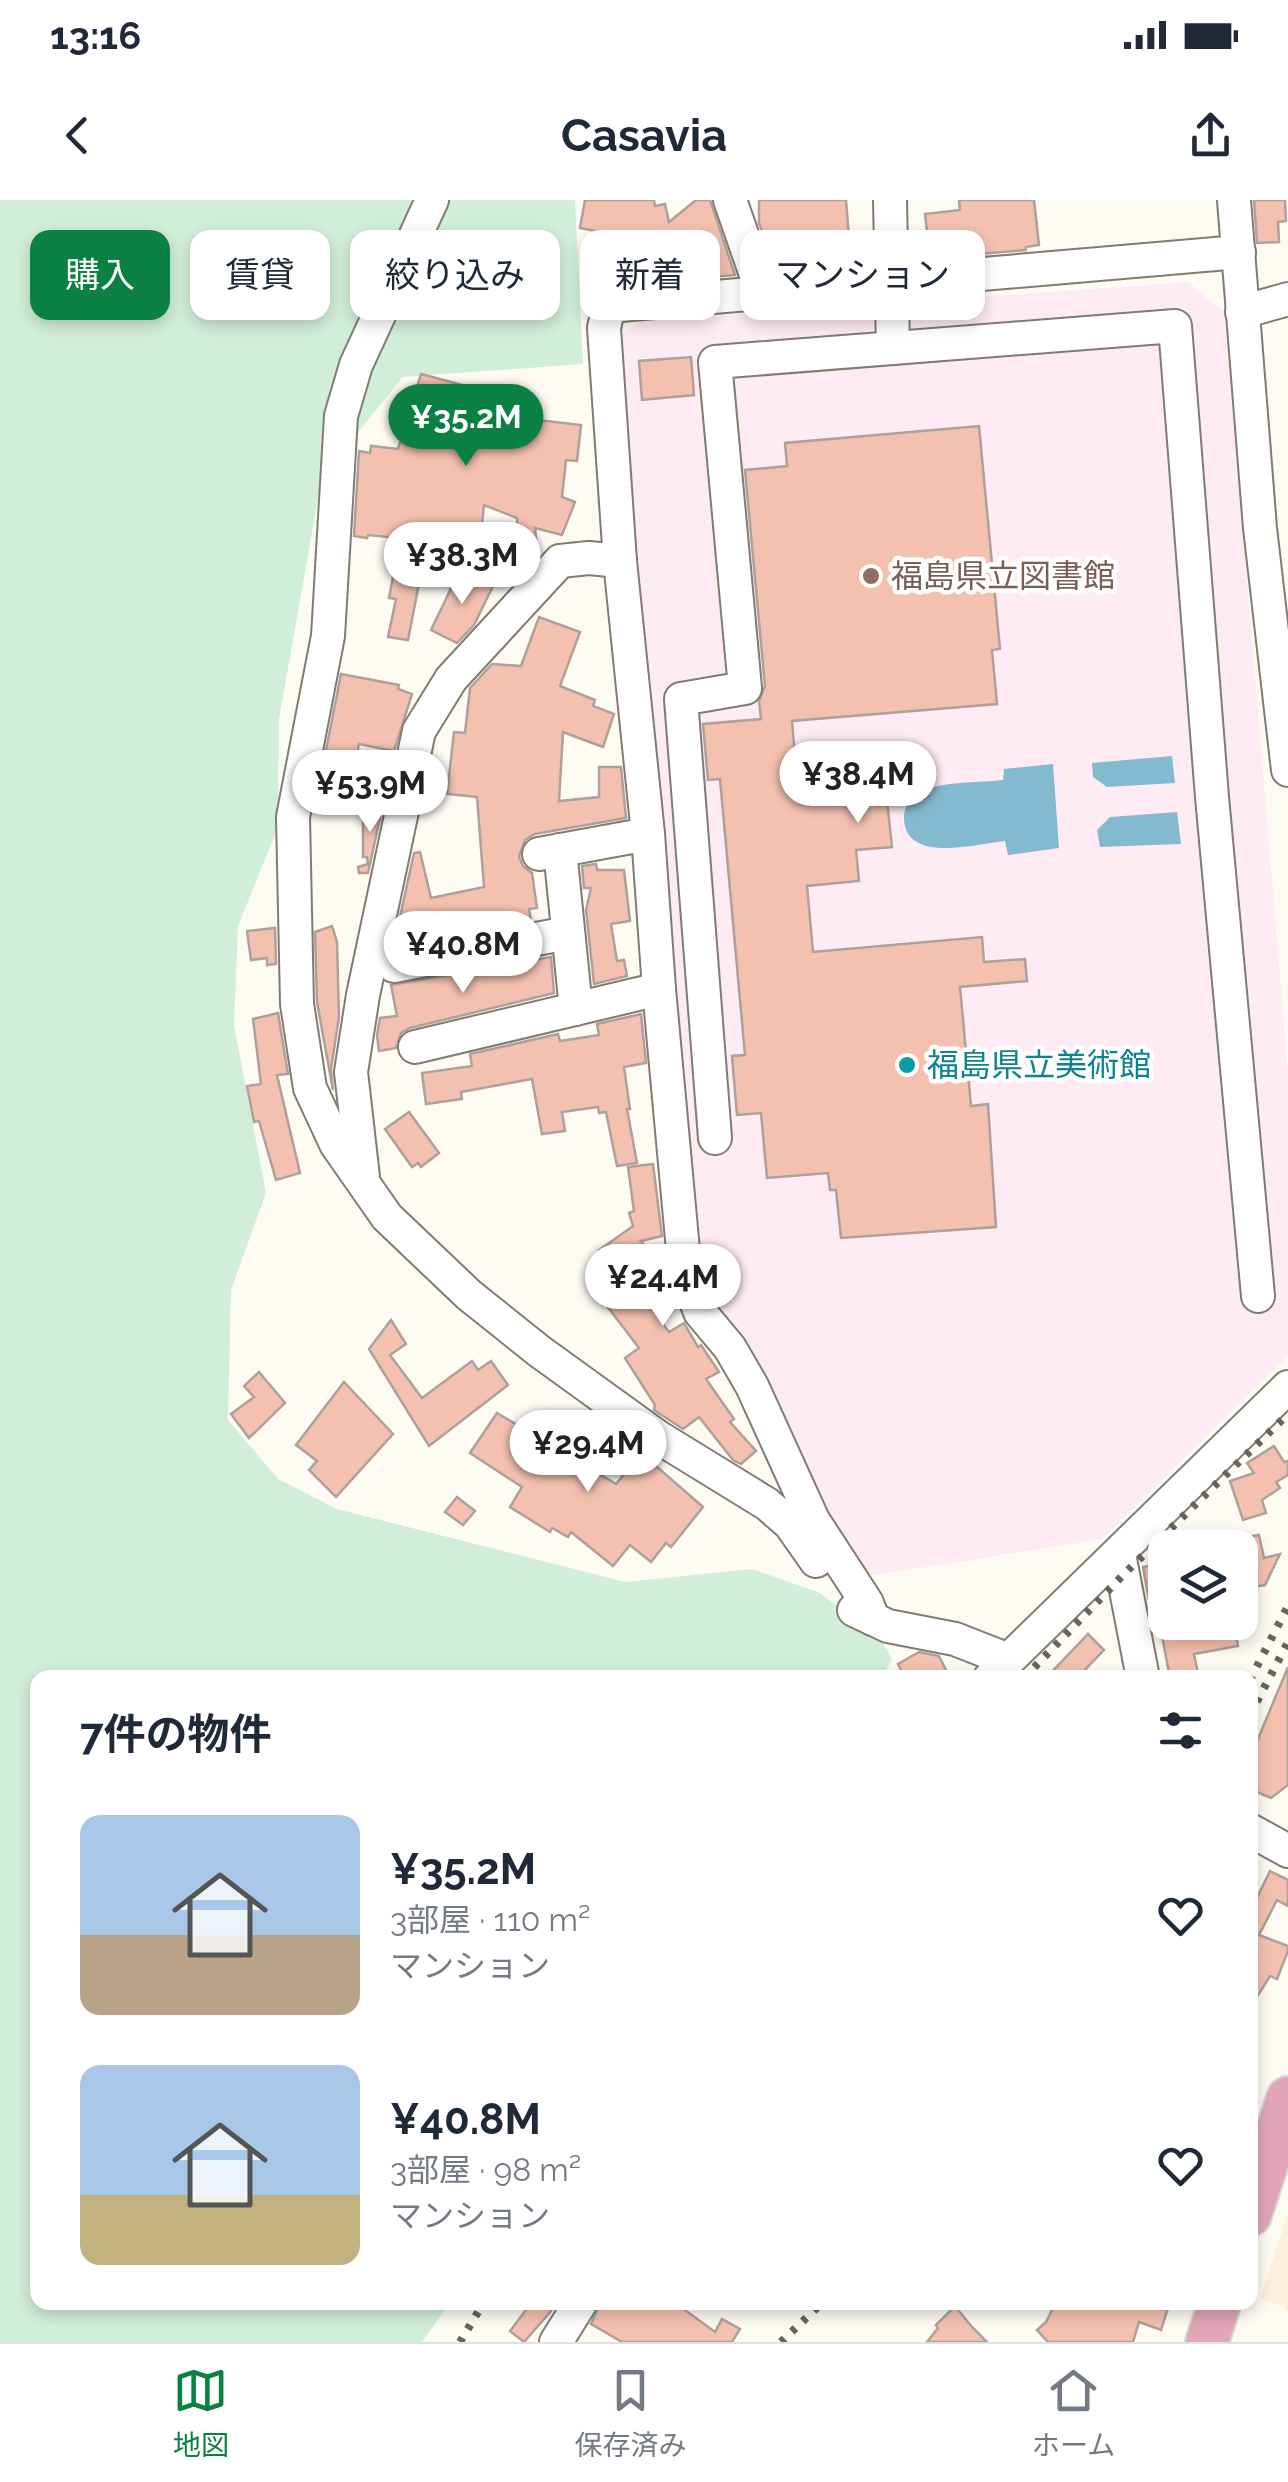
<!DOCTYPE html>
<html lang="ja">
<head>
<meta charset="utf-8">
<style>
	body { margin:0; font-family:Raleway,"Noto Sans JP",sans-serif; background:#f6f6f7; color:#1f2937; height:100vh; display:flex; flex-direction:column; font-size:38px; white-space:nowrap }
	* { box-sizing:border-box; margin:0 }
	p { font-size:32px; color:#747a83 }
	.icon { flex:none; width:55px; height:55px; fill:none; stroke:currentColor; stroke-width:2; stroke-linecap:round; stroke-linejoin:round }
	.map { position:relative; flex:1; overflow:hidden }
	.panel { position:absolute; left:30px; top:1470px; width:1228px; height:640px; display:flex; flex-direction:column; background:#fff; border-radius:20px; box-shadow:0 5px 15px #0003 }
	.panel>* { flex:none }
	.guide { position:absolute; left:30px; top:30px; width:1230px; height:90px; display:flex; gap:20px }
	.fabs { position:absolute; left:1148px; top:1330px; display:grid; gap:20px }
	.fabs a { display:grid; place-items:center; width:110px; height:110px; border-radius:20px; background:#fff; box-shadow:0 5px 15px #0003; font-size:50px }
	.price { position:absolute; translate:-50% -85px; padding:0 22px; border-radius:35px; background:#fff; color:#222; font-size:32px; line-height:65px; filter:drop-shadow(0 2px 5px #0008) }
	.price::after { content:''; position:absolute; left:50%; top:60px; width:30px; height:22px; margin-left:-15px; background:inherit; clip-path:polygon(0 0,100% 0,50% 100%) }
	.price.active { background:#0b8043; color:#fff }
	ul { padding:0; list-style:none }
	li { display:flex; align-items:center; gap:30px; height:250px; padding:0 50px }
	li span { display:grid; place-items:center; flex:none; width:280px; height:200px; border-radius:20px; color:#555 }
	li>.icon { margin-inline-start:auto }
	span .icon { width:120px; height:120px; fill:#fffc; stroke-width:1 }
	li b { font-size:42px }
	h2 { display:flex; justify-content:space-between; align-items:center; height:120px; padding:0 50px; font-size:42px }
	.chip { padding:0 35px; border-radius:20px; background:#fff; box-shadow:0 5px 15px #0003; font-size:35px; line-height:90px }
	.chip.active { background:#0b8043; color:#fff }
	.status { display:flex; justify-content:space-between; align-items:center; height:70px; padding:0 50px; background:#fff; direction:ltr }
	.status svg { height:28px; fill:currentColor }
	header { display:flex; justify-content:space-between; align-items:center; height:130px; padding:0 50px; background:#fff; font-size:45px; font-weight:700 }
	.menu { display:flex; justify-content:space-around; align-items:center; height:140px; border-top:2px solid #e0e1e3; background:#fff; font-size:28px; color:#747a83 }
	.menu a { display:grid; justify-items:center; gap:5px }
	.menu .active { color:#0b8043 }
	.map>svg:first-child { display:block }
</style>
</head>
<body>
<div class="status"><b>13:16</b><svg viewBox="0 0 49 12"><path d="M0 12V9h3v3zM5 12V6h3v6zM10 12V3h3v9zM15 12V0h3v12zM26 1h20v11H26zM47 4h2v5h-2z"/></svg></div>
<header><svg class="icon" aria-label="back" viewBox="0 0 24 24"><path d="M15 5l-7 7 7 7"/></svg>Casavia<svg class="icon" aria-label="share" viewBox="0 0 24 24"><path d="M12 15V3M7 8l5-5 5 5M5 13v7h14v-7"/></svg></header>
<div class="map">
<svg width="1288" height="2142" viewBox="0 0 1288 2142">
	<rect width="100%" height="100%" fill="#fefbf3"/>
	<path fill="#ffebf4" d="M1188 82 1225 113 1288 874V1156L1103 1339 862 1377 707 1107 614 141 641 121Z"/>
	<path fill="#feefdc" d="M1288 2013V2113L1284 2106 1260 2099Z"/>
	<path fill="#d1eed8" d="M0 0H575L583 164 403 177 322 276 279 519 278 627 238 726 234 825 266 993 231 1090 228 1220 278 1279 337 1309 625 1382 752 1369 820 1393 881 1439 892 1459 882 1478H38V2102L450 2103 422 2142H0Z"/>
	<g fill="#84bacf">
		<path d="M1172 556 1175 583 1107 587 1093 577 1092 563Z"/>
		<path d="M1053 564 1059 648 1008 655 1005 641C976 644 906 664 904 619 903 605 913 595 925 590 947 581 979 583 1003 580L1004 569Z"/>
		<path d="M1177 612 1181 644 1100 647 1097 630 1110 617Z"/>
	</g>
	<g fill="#f4c1b0" stroke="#aea09b" stroke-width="2.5">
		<path d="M585 0H654L655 6 665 4 669 22 696 0H710L735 75 634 84 621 36 580 28Z"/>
		<path d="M759 0H846L851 62H846L847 66 783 71V58H779V53H770L759 23Z"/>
		<path d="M959 0H1034L1039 45 1026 47V50L930 58 925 14 960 10Z"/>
		<path d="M1254 0H1285L1286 21 1278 22 1279 42 1257 43Z"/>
		<path d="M691 157 694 195 642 200 639 161Z"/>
		<path d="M421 174 534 204 529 219 581 225 577 261 566 260 562 297 575 302 562 335 535 328 537 347 518 348 517 318 484 305 480 346 368 335 367 338 354 336 359 251 370 253 371 246 398 249Z"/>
		<path d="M979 226 1000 449 992 450 997 504 792 521 798 592 850 587 851 594 886 591 892 647 856 650 859 681 807 686 813 752 982 737 984 762 1025 759 1027 781 960 787 971 906 988 904 996 1027 841 1038 836 990H830L828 973 767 978 761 913 737 915 732 856 745 855 720 579 708 580 703 524 761 519 759 501 765 486 745 270 787 266 785 243Z"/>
		<path d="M400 340 425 353 408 440 388 437 396 399 389 398Z"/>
		<path d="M460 370 493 386 474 425 457 443 431 430Z"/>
		<path d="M539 417 580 432 560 486 595 500 593 506 614 514 603 547 563 532 559 601 599 597V567H621L626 618 535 634 525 640 519 657 523 666 532 673 537 708 529 709 531 720 400 744 397 731 414 653 420 652 431 698 484 687 477 597 447 594 454 532 465 533 470 488 492 464 521 466Z"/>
		<path d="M341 474 399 485 398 489 412 494 394 551 359 544 344 608 316 601Z"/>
		<path d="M363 608 382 609 368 673H359L358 667 368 664 367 657H363Z"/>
		<path d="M596 664 597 670H624L630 721 611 724 617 761 624 760 627 776 594 784 586 710 591 688H584L582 666Z"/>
		<path d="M332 726 337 742 339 817 331 869 333 890 317 802 315 732Z"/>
		<path d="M275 728 276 764 267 765V758L251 760 247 731Z"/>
		<path d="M551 757 554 793 410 828 401 833 396 848 379 851 377 835 380 818 397 816 391 785Z"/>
		<path d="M278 813 288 874 277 875 300 973 276 980 259 921 254 922 247 886 261 884 253 819Z"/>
		<path d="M641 814 646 863 624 867 630 909H627L637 963 617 966 606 912 599 913 598 907 562 912 565 931 542 934 532 879 461 892 462 899 426 904 422 873 472 866 470 854 558 834 560 841 599 835 597 824Z"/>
		<path d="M409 912 439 953 421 967 418 963 412 967 385 929Z"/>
		<path d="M653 964 662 1036 641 1041 664 1072 639 1091 669 1132 684 1123 698 1147 701 1145 719 1172 706 1179 734 1219 730 1222 756 1251 741 1264 733 1260 699 1217 683 1229 654 1210 655 1205 625 1158 639 1148 594 1089 619 1070 605 1050 598 1051 633 1026 629 1013 634 1011 628 967Z"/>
		<path d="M391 1120 406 1144 390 1155 422 1198 472 1161 478 1170 491 1161 508 1185 429 1246 369 1149Z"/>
		<path d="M259 1172 285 1203 249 1238 231 1214 254 1197 244 1186Z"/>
		<path d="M344 1182 393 1234 336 1297 309 1270 317 1261 296 1245Z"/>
		<path d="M497 1213 616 1284 636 1260 643 1266 648 1259 703 1307 671 1347 666 1343 651 1362 630 1345 613 1366 571 1332 568 1337 552 1328 550 1332 510 1307 522 1287 470 1253Z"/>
		<path d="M1274 1246 1284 1262 1288 1261V1275L1276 1282 1280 1288 1262 1300 1266 1313 1243 1320 1230 1281 1254 1273 1247 1263Z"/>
		<path d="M457 1297 475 1311 463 1325 445 1312Z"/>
		<path d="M1259 1335 1264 1358 1280 1354 1265 1385 1240 1389V1338Z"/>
		<path d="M1165 1363V1432L1155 1433 1143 1367Z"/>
		<path d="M1198 1422H1234L1238 1446 1194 1454 1199 1478H1170L1162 1436 1199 1430Z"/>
		<path d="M1088 1434 1104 1450 1077 1478H1046Z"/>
		<path d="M919 1452 939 1456 950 1478H905L898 1464Z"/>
		<path d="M1288 1467V1585L1271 1598 1250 1589V1558Z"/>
		<path d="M1270 1671 1288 1680V1706L1277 1700 1259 1735 1288 1746V1751L1277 1779 1270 1776 1250 1808V1712Z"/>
		<path d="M532 2102H541L551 2111 524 2142 510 2131Z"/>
		<path d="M601 2102H674L715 2132 722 2119 740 2129 732 2142H622L591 2124Z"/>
		<path d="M1056 2102H1170L1161 2130 1139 2122 1133 2142H1048L1037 2130 1046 2122Z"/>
		<path d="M955 2106 972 2127 987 2142H927L938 2128 936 2125Z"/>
	</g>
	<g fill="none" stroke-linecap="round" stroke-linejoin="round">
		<g stroke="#807c70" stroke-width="36">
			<g id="minor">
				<path d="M432 0 356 165 341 216 328 436 293 617 297 804 310 888 336 944 387 1017 469 1095 539 1151 658 1237 767 1304 790 1324 816 1361"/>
				<path d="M730 0 762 92"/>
				<path d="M890 0 893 148"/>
				<path d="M1234 0 1260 328 1288 570"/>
				<path d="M1242 112 1288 99"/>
				<path d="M560 650 576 809"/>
				<path d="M539 654 648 634"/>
				<path d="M394 766 568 733"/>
				<path d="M415 847 659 789"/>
				<path d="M715 938 681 499 745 488 715 162 1175 126 1212 597 1258 1096"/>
				<path d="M363 977 351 872 363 795 419 531 451 479 560 361 589 358 620 361"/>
				<path d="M1119 1354 1143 1478"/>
				<path d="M854 1410 888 1426 955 1439 1006 1459"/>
				<path d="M873 1419 867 1403 813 1320 752 1186 730 1148 700 1112 685 1072 659 789 648 634 620 361 604 128 609 106 1239 52"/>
				<path d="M990 1478 1288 1187"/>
				<path d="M1250 1630 1288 1651"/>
				<path d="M556 2142 581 2102"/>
			</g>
		</g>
		<g stroke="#d7d7d6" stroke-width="46">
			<g id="major">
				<path d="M1250 2015 1288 1898"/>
				<path d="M1207 2142 1220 2102"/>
			</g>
		</g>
		<use href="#minor" stroke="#fff" stroke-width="32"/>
		<use href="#major" stroke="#e1a6b8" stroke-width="42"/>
		<g stroke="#66645e" stroke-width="8" stroke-dasharray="5 10" stroke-linecap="butt">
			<path d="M1024 1478 1125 1373 1288 1214"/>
			<path d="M1250 1480 1288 1406"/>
			<path d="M1250 1515 1288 1442"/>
			<path d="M460 2142 484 2102"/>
			<path d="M781 2142 823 2102"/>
		</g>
	</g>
	<circle fill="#8d6e63" stroke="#fff" stroke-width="4" cx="871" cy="376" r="10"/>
	<circle fill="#0f9aa8" stroke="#fff" stroke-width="4" cx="907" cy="865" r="10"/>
	<g text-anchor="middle" stroke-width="9" stroke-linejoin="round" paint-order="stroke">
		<g font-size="32" fill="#785e54" stroke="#fff" text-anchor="start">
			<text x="891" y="387">福島県立図書館</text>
		</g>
		<g font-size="32" fill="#0d838f" stroke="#fff" text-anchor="start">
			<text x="927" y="876">福島県立美術館</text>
		</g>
	</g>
</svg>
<div class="fabs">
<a><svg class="icon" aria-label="layers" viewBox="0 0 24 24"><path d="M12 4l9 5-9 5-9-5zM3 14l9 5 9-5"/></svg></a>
</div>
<b class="price active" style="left:466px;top:269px">¥35.2M</b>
<b class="price" style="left:462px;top:407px">¥38.3M</b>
<b class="price" style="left:858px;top:626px">¥38.4M</b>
<b class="price" style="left:370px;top:635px">¥53.9M</b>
<b class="price" style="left:463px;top:796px">¥40.8M</b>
<b class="price" style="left:663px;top:1129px">¥24.4M</b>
<b class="price" style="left:588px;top:1295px">¥29.4M</b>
<div class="guide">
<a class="chip active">購入</a>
<a class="chip">賃貸</a>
<a class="chip">絞り込み</a>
<a class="chip">新着</a>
<a class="chip">マンション</a>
</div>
<section class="panel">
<h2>7件の物件<svg class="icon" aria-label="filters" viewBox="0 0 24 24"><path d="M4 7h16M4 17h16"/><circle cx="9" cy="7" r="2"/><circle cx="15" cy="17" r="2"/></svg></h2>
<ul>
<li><span style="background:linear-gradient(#a9c7e8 60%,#b9a48a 0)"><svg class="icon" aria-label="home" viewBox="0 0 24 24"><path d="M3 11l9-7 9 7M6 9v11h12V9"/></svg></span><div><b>¥35.2M</b><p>3部屋 · 110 m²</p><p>マンション</p></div><svg class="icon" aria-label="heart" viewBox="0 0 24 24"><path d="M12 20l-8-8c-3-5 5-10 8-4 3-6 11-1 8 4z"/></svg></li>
<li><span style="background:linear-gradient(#a9c7e8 65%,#c2b280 0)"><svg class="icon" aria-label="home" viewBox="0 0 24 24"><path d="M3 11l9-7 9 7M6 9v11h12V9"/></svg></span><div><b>¥40.8M</b><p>3部屋 · 98 m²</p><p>マンション</p></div><svg class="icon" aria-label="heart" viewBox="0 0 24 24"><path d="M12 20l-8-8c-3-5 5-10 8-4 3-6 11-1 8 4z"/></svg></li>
</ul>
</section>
</div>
<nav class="menu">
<a class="active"><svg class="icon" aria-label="map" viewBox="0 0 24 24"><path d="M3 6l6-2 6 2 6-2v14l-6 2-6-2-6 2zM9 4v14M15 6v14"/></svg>地図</a>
<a><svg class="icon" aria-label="saved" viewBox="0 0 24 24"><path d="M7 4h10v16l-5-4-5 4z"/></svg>保存済み</a>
<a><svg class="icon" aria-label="home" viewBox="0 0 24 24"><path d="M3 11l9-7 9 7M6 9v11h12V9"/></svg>ホーム</a>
</nav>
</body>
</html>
